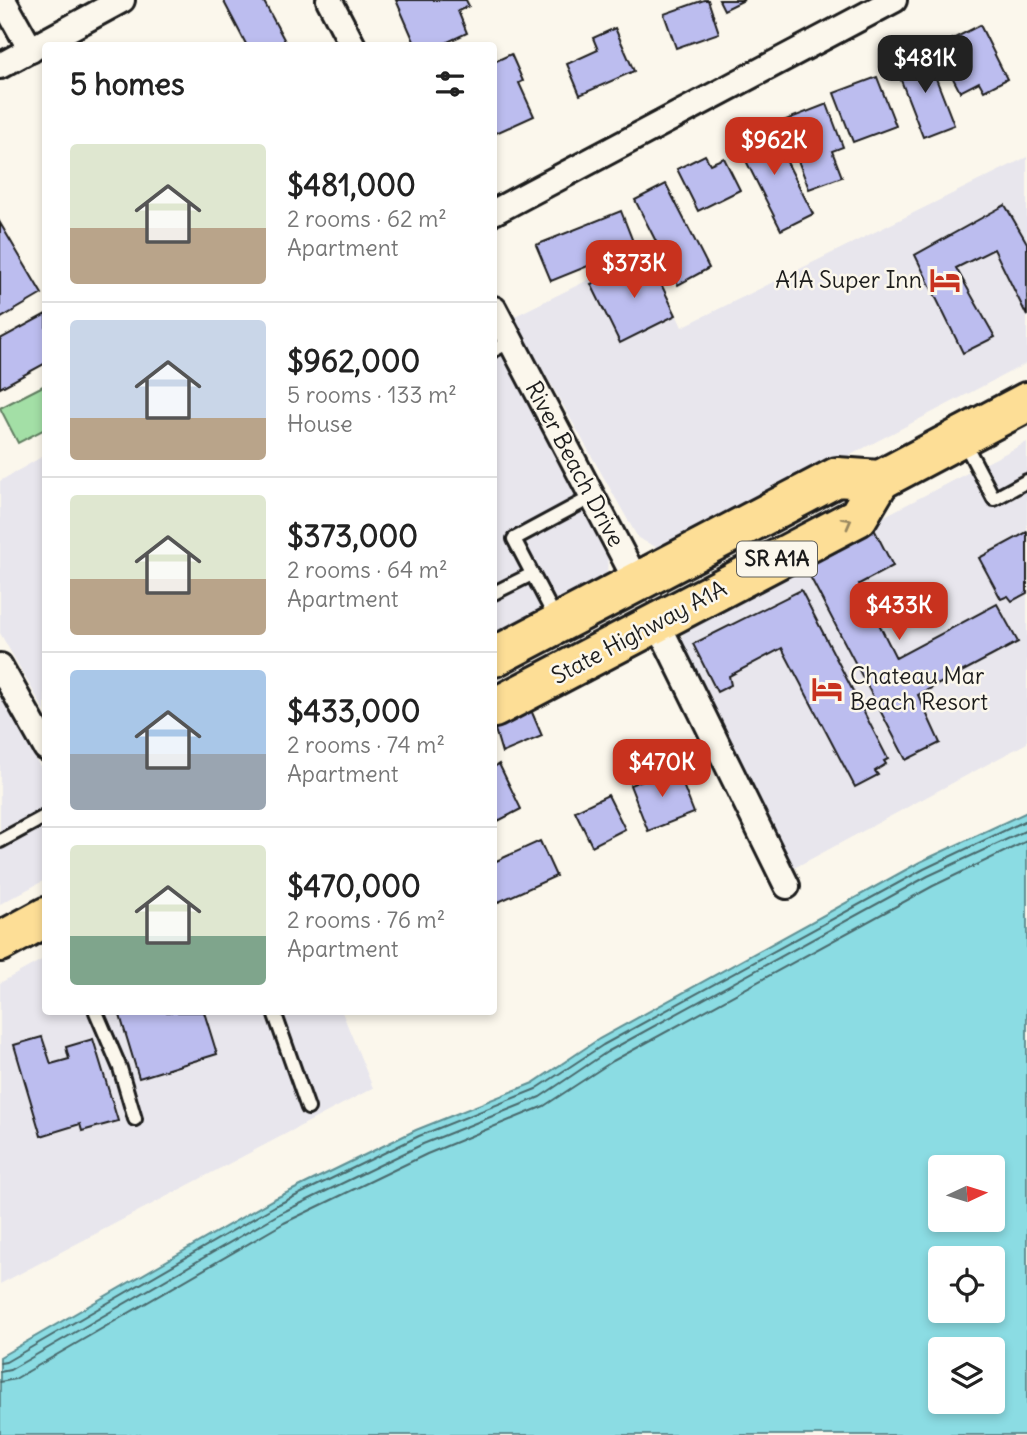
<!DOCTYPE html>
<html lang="en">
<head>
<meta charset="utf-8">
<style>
	body { margin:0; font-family:Delius,sans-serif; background:#f2f2f2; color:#222; height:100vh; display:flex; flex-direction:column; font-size:26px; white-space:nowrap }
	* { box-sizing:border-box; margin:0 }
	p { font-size:23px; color:#767676 }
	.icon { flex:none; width:38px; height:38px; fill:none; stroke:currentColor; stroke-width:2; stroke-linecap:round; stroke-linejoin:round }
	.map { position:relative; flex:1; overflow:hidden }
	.sheet { position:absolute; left:42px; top:42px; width:455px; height:973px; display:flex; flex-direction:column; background:#fff; border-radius:7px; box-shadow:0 4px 10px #0003 }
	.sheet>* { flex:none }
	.needle { width:46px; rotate:86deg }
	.tools { position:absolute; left:928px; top:1155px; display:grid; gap:14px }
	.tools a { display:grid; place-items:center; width:77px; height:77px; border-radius:7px; background:#fff; box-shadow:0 4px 10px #0003; font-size:35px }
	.price { position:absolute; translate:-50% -60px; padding:0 16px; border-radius:14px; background:#c8321e; color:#fff; font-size:23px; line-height:46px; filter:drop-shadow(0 2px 4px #0008) }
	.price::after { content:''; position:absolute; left:50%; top:42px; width:21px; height:16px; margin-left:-10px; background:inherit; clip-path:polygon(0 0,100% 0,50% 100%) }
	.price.current { background:#222; color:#fff }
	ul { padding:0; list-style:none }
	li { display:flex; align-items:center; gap:21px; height:175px; padding:0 28px }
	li+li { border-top:2px solid #e0e0e0 }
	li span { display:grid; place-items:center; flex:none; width:196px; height:140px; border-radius:7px; color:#555 }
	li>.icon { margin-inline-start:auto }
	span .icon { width:84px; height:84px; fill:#fffc; stroke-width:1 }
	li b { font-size:30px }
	h2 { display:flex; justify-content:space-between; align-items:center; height:84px; padding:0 28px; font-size:30px }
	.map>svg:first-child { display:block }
</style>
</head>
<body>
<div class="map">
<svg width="1027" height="1435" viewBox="0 0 1027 1435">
	<rect width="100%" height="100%" fill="#fbf7ec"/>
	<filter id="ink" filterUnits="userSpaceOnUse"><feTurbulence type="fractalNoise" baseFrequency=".0143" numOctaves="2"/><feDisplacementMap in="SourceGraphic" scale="14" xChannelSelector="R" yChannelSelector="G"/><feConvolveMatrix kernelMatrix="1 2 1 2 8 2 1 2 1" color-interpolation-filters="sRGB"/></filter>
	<g filter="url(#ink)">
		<g fill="#e8e6ed">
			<path d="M1027 157V363L672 548 660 549 638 538 513 317 647 251 682 327Z"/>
			<path d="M494 339 608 555 607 576 596 590 494 642Z"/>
			<path d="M1027 442V743L794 868 678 647 685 628 700 612Z"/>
			<path d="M45 455V712L0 633V481Z"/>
			<path d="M0 696 46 777 45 880 0 904Z"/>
			<path d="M45 958 46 1012H342L373 1088 0 1284V983Z"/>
		</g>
		<path fill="#a3dfa6" stroke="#607e61" stroke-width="2" d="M45 385V429L18 443 0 408Z"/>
		<path fill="#8bdce3" stroke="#5f8f93" stroke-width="2" fill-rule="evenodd" d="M1027 812V1435H0V1357L272 1200 416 1130 533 1083 599 1039 920 862ZM940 1167H992V1220H940ZM940 1258H992V1311H940ZM940 1349H992V1402H940Z"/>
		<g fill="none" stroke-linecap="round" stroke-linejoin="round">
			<g stroke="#48696c" stroke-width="2">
				<path d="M0 1363 6 1362 275 1206 419 1136 536 1089 603 1045 924 869 1027 820"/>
				<path d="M0 1372 10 1370 279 1214 423 1144 540 1097 607 1052 928 876 1027 830"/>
				<path d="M0 1382 15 1379 284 1223 427 1154 544 1106 613 1061 933 886 1027 841"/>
			</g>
		</g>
		<g fill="#bcbdef" stroke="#1c1c1c" stroke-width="2">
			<path d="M223 0H263L286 43 281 46H247Z"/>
			<path d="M396 0H466L469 6 458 11 467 33 439 46H416Z"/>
			<path d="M704 0H708L719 33 676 48 664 14Z"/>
			<path d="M719 0H744L724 10Z"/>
			<path d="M980 25 1007 79 984 91 979 82 960 92 937 47Z"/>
			<path d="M615 28 634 71 580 95 567 64 598 50 593 38Z"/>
			<path d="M925 50 954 125 923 137 899 75 910 70 905 58Z"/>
			<path d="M511 54 523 81 519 83 534 116 494 134V62Z"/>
			<path d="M877 77 896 126 853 142 834 93Z"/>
			<path d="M827 104 843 147 832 151 842 177 809 189 783 121Z"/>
			<path d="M768 124 813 214 781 230 736 141Z"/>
			<path d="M705 155 710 164 724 158 740 190 698 211 677 169Z"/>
			<path d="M666 184 709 268 678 285 635 200Z"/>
			<path d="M1005 205 1027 243V316L994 249 956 268 995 337 963 353 915 255Z"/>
			<path d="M621 211 635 247 551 281 536 245Z"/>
			<path d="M0 223 42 294 1 318 0 316Z"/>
			<path d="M648 257 676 315 620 343 591 284Z"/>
			<path d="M46 314V363L0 388V339Z"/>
			<path d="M874 529 893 566 859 584 896 658 997 604 1018 642 918 695 940 743 906 760 804 565Z"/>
			<path d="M1027 532V593L1012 601 1008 596 1001 599 979 558Z"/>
			<path d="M801 590 888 759 884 761 886 764 875 771 878 775 855 787 782 648 729 676 731 685 717 692 693 644Z"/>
			<path d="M531 710 542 736 502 753 494 726Z"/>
			<path d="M499 764 521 809 494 823V767Z"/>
			<path d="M676 767 694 813 648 831 630 785Z"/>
			<path d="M608 795 625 829 592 846 575 811Z"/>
			<path d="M540 841 556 876 494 904V862Z"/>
			<path d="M119 1012H204L217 1054 139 1078Z"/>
			<path d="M42 1037 51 1064 69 1059 66 1047 93 1039 118 1121 82 1131 80 1124 41 1136 14 1045Z"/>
		</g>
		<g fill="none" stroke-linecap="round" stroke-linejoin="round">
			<g stroke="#1c1c1c" stroke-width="18">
				<g id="lane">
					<path d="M494 350 511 341"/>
					<path d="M963 440 994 499 1027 481"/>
					<path d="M494 593 532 574"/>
					<path d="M557 621 514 539 592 497"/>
					<path d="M0 841 46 816"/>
					<path d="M96 1012 120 1068 135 1119"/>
					<path d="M274 1012 308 1108"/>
				</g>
			</g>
			<g stroke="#1c1c1c" stroke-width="30">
				<g id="street">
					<path d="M3 0 31 50"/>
					<path d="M329 0 353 46"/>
					<path d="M0 66 122 0"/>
					<path d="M494 212 894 0"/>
					<path d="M494 309 637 582"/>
					<path d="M658 624 787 886"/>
					<path d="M0 666 46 748"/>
				</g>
			</g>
			<g stroke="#1c1c1c" stroke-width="44">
				<g id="primary">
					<path d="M494 657 837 477 880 480 1027 402"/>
					<path d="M494 708 858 517 880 480"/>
					<path d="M0 942 46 917"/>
				</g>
			</g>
			<use href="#lane" stroke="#fbf7ec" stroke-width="12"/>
			<use href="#street" stroke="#fbf7ec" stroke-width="24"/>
			<use href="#primary" stroke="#fdde96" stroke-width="38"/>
		</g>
		<defs><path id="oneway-chevron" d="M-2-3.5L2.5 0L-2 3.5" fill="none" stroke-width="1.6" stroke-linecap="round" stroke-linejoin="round" transform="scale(1.75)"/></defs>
		<use stroke="#98875f" href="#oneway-chevron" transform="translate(847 522) rotate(-29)"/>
	</g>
	<defs>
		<g id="hotel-bare" transform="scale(2.415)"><path d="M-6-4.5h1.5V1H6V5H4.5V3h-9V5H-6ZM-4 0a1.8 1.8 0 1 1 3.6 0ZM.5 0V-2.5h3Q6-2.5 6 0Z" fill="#c8321e" stroke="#fbf7ec" stroke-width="2.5" paint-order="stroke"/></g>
	</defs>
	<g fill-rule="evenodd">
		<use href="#hotel-bare" x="945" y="280"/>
		<use href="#hotel-bare" x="827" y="689"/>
	</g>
	<g text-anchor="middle" stroke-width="5" stroke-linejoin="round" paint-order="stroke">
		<rect fill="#fbf7ec" stroke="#5f5e5a" stroke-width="2" x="737" y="541.5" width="80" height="35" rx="5"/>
		<g font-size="21" font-weight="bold" fill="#1c1c1c">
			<text x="777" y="566">SR A1A</text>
		</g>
		<g font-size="23" fill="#1c1c1c" stroke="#fbf7ec" text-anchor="end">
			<text x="922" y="288">A1A Super Inn</text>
			<text x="850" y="684" text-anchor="start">Chateau Mar<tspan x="850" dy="26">Beach Resort</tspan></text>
		</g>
		<g font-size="23" fill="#1c1c1c" stroke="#fbf7ec">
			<text transform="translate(575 464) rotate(62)" y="8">River Beach Drive</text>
			<text transform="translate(639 632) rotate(-28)" y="8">State Highway A1A</text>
		</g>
	</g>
</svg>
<div class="tools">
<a><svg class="needle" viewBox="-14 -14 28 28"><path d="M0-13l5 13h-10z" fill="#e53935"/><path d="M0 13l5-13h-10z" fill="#767676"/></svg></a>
<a><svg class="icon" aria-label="locate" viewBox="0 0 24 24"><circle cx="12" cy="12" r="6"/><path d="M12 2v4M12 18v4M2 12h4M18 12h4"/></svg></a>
<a><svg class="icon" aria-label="layers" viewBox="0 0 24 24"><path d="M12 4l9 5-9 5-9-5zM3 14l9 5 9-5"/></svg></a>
</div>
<b class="price current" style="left:925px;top:95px">$481K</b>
<b class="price" style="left:774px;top:177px">$962K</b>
<b class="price" style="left:634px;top:300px">$373K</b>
<b class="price" style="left:899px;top:642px">$433K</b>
<b class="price" style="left:662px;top:799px">$470K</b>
<section class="sheet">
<h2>5 homes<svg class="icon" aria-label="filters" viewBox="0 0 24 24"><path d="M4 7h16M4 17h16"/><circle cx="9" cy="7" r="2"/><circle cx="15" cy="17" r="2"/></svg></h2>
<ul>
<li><span style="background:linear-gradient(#dfe7d0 60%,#b9a48a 0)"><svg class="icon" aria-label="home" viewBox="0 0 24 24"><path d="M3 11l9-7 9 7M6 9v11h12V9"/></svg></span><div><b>$481,000</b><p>2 rooms · 62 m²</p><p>Apartment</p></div></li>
<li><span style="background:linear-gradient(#c9d6e8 70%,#b9a48a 0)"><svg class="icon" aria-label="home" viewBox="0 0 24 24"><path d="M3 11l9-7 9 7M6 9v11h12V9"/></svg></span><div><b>$962,000</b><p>5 rooms · 133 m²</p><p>House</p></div></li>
<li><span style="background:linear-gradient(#dfe7d0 60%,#b9a48a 0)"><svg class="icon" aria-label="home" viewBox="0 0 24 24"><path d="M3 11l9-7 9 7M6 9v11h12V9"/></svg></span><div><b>$373,000</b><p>2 rooms · 64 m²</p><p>Apartment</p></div></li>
<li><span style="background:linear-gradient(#a9c7e8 60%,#9aa5b1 0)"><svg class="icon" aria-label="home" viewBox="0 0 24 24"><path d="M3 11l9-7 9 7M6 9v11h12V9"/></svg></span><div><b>$433,000</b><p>2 rooms · 74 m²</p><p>Apartment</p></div></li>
<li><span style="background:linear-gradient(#dfe7d0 65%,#7fa58c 0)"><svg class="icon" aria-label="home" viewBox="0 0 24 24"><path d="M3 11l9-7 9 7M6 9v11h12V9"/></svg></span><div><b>$470,000</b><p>2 rooms · 76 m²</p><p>Apartment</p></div></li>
</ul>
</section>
</div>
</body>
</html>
